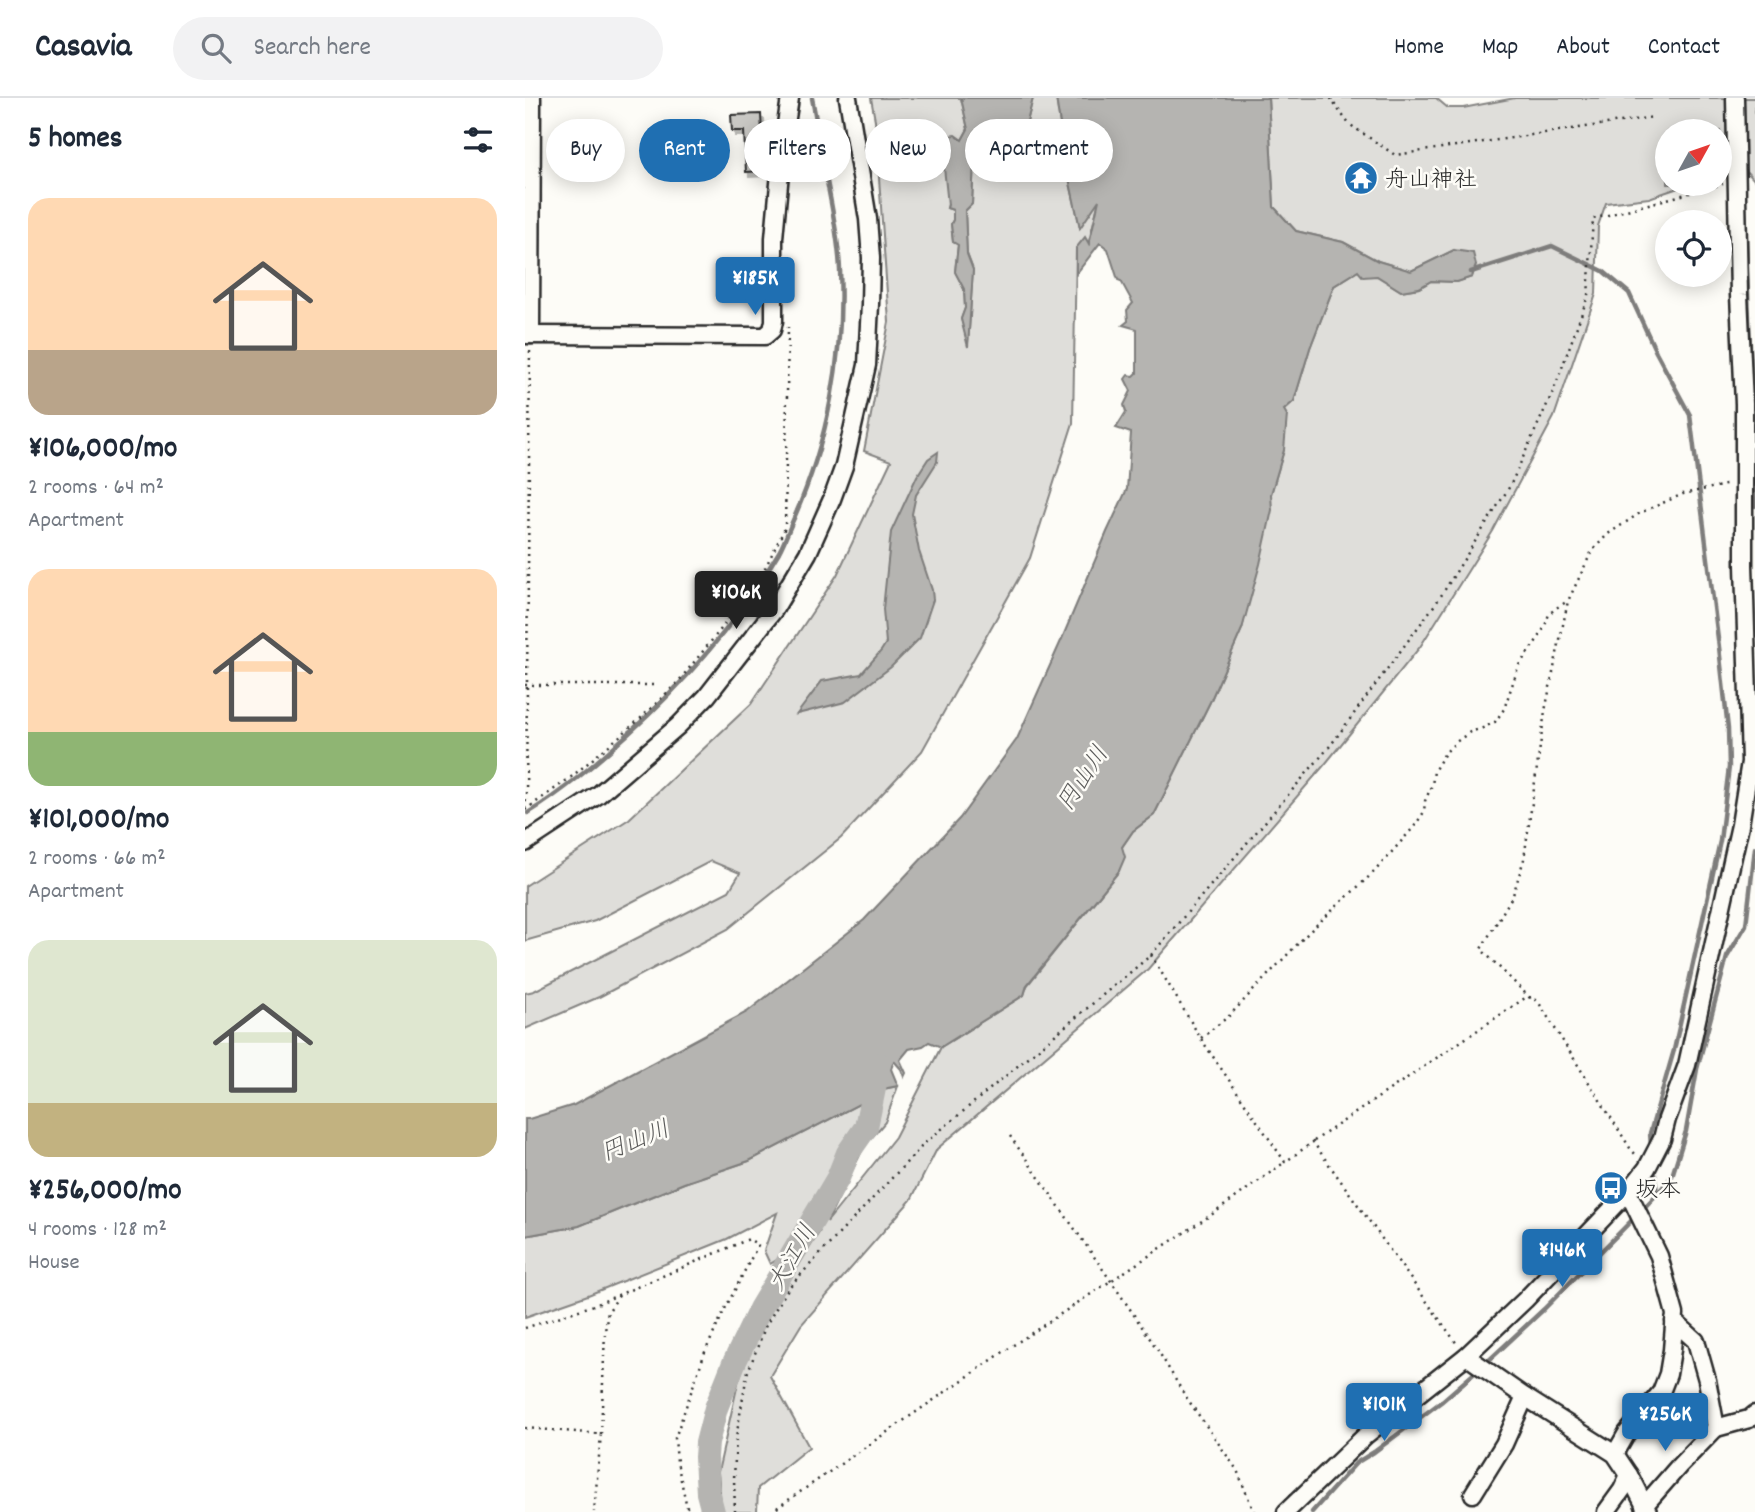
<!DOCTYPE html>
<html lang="en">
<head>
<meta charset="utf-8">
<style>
	body { margin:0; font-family:Dekko,"Klee One",sans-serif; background:#f2f2f3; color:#1f2937; height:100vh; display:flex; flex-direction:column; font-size:26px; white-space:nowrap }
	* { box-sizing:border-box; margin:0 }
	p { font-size:23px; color:#747a83 }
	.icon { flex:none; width:38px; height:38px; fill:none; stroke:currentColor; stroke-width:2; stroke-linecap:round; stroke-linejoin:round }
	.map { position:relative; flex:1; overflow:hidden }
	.details { display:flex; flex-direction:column; background:#fff; width:525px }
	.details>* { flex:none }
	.hud { position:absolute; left:21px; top:21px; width:665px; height:63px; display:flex; gap:14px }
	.needle { width:46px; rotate:50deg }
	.tools { position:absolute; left:1130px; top:21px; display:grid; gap:14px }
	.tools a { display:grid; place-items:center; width:77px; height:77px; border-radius:50%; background:#fff; box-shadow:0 4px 18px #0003; font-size:35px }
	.price { position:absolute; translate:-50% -60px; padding:0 16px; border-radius:7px; background:#1f6fb2; color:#fff; font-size:23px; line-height:46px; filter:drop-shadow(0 2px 4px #0008) }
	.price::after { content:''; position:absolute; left:50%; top:42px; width:21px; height:16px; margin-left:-10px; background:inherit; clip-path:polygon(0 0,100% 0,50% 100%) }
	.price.selected { background:#222; color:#fff }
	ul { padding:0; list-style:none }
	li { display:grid; align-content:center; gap:14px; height:371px; padding:0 28px }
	li span { display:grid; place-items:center; height:217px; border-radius:21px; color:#555 }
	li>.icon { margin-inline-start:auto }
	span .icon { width:126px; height:126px; fill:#fffc; stroke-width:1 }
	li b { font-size:30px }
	h2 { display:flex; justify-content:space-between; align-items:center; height:84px; padding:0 28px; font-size:30px }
	.tag { padding:0 24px; border-radius:32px; background:#fff; box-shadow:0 4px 18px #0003; font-size:24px; line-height:63px }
	.tag.selected { background:#1f6fb2; color:#fff }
	header { display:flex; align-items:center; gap:42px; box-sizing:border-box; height:98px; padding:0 35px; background:#fff; border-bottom:2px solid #e0e1e3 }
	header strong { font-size:33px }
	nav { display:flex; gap:38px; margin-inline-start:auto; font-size:24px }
	.search { width:490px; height:63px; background:#f2f2f3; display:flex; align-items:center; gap:18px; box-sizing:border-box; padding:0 24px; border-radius:38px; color:#747a83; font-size:26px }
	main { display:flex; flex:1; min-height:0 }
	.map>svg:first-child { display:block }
</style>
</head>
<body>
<header>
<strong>Casavia</strong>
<div class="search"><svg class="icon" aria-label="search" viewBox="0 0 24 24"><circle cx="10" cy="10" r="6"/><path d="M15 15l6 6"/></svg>Search here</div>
<nav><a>Home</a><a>Map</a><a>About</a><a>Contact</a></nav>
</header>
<main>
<section class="details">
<h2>5 homes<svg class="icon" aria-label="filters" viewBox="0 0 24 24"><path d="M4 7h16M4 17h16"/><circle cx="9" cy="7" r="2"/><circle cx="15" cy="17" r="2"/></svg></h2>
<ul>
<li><span style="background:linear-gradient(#ffd9b3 70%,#b9a48a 0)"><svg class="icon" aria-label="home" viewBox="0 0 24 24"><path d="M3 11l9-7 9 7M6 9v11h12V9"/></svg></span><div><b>¥106,000/mo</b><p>2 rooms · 64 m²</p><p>Apartment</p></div></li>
<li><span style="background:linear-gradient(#ffd9b3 75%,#8fb573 0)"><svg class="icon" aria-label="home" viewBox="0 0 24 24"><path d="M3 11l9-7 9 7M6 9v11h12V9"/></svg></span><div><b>¥101,000/mo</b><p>2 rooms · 66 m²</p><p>Apartment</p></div></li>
<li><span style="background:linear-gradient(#dfe7d0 75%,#c2b280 0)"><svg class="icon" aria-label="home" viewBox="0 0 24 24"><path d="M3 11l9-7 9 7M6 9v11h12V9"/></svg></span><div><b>¥256,000/mo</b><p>4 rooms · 128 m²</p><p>House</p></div></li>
</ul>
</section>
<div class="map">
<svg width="1230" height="1414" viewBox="0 0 1230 1414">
	<defs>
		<filter id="shadow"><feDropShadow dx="3" dy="5" stdDeviation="0" flood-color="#0004"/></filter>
	</defs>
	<rect width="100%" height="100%" fill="#fdfcf7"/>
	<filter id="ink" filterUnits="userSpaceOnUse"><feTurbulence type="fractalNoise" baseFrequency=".0143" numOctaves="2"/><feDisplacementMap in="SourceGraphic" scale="14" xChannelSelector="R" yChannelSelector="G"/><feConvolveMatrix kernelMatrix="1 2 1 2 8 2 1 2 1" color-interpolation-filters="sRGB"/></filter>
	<g filter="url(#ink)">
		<g fill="#dfdeda" stroke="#858482" stroke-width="2">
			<path d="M346 0H436L443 31 437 42 422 110 428 112V122L426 126 428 144 433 146 430 173 439 191 440 210 436 221 443 245 448 172 442 156 440 113 447 106 450 38 455 33 460 40 501 28 508 0H531L542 71 555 129 575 99 563 147 551 150 548 325 505 460 397 653 316 740 203 831 74 899 0 931V895L9 893 204 793 215 775 186 763 70 823 0 843V788L104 721 226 606 312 477 366 363 339 353 364 224 350 22Z"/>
			<path d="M743 0H911L923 10H938L990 0H1230V83L1221 73 1195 78V33H1143V86H1165L1124 100 1081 105 1073 128 1071 196 1029 319 968 433 895 549 801 665 623 871 412 1051 386 1102 276 1227 245 1278 284 1349 233 1390 232 1414H197L193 1374 213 1285 228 1241 295 1133 281 1144 245 1166 239 1153 252 1115 202 1141 63 1197 0 1219V1138L54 1128 159 1085 224 1063 342 1002 358 991 373 988 360 1024 339 1049 302 1124 370 1039 416 949 499 897 502 888 594 773 597 749 608 733 629 717 685 604 717 531 746 412V396L759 352V312L769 303 785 250 809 188 833 173 852 178 876 193 894 190 906 183 932 184 947 179 951 167 929 152 886 173 853 163 818 144 771 133 749 109Z"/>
		</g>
		<g fill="#b5b4b1" stroke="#7e7d7b" stroke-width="2">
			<path d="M436 0H508L501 28 474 58 458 59 460 40 455 33 450 38 447 106 440 113 442 156 448 172 443 249 436 221 440 210 439 191 430 174 433 147 428 144 426 126 428 122V112L422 110 423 107 417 51 424 38 430 37 437 42 443 31Z"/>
			<path d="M531 0H743L749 109 771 133 818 144 853 163 886 173 929 152 948 155 951 167 947 179 932 184 906 183 894 190 876 193 852 178 838 179 833 173 809 188 785 250 769 303 759 312 762 317 759 352 746 396 747 412 735 466 717 531 685 604 629 717 608 733 597 749 600 759 594 773 502 887 499 897 416 949 404 944 398 948 384 951 375 962 381 975 379 979 376 971 369 963 366 971 373 988 358 991 342 1002 224 1063 159 1085 54 1128 0 1138V1021H4L49 1007 222 914 339 822 435 720 492 641 536 543 582 434 602 391 606 335 591 330 601 314 599 307 606 293 600 281 603 277 609 278 612 275V231L598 227 603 223 602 212 608 205 596 183 593 182 583 151 575 145 551 176V150L560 139 564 146 574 102 555 130 542 71Z"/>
			<path d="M413 354 412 364 391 397 387 416 394 453 407 492 408 502 395 540 366 569 320 604 272 616 297 583 336 576 356 553 361 545 358 511 366 434 392 378 403 361Z"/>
		</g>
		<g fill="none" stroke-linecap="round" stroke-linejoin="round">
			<g stroke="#7e7d7b" stroke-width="4.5">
				<path d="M1221 140 1226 278"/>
				<path d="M946 174 1027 148 1078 173 1104 195 1131 254 1165 317 1194 549 1203 631 1204 669 1195 743 1149 952 1125 1035 1126 1048"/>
				<path d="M1227 322 1230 408"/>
				<path d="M3 715C39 693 71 665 102 637 161 584 213 523 254 454 260 443 264 431 269 420 303 343 319 257 315 172 314 146 309 120 304 94 298 63 293 31 287 0"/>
				<path d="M1133 1095 1147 1078 1161 1033 1172 971 1202 859 1221 827 1230 750"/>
				<path d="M1117 1112 1132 1096 1129 1067"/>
				<path d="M960 1266 1019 1211 1111 1118"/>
				<path d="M787 1414 831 1365 849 1354 916 1304 953 1272"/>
			</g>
			<path stroke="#b5b4b1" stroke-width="24" d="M188 1414 183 1395 181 1359 182 1345 191 1310 209 1265 235 1211 313 1080 323 1055 341 1029 354 966"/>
		</g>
		<path fill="#c9c8c4" stroke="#2b2b2b" stroke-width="2" filter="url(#shadow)" d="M236 16 239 73 221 74 219 33H207L206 17Z"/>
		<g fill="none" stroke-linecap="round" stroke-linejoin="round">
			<g stroke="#2b2b2b" stroke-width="21">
				<g id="minor">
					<path d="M0 237 240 238 247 232 249 223V140L257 53 265 0"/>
					<path d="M6 237 7 0"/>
					<path d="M0 745 73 697 153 628 182 598 249 512 283 455 307 401 319 368 342 267 345 206 346 160 343 121 323 0"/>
					<path d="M1149 1223 1171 1243 1182 1282 1191 1330 1224 1321 1230 1316"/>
					<path d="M941 1258 1000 1299 1090 1356 1104 1377 1123 1414"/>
					<path d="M1090 1356 1102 1335 1136 1294 1143 1276 1147 1252 1150 1216 1134 1158 1103 1094"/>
					<path d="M948 1396 979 1346 1000 1299"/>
					<path d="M1119 1408 1154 1368 1191 1330"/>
					<path d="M761 1414 841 1337 941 1258 1000 1202 1103 1094 1122 1070 1137 1041 1142 1021 1162 967 1215 727 1225 664 1219 467V306L1214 197 1210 0"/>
					<path d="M1081 1414 1097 1392 1104 1377"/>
				</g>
			</g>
			<g stroke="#2b2b2b" stroke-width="2.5" stroke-dasharray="2 5" stroke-linecap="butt">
				<path d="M806 0 807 3 824 26 870 57 1129 19"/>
				<path d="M0 587H132"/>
				<path d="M0 710 1 700 5 251"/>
				<path d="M0 712 45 680 115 621 153 584 196 531 239 472 260 430 263 229"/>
				<path d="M626 857 678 944 760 1064 788 1044 932 1246"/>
				<path d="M1005 900 956 851 988 797 999 761 1020 613 1043 503 1067 453 1083 436 1115 415 1158 396 1205 386"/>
				<path d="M676 940 704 918 784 834 849 774 889 729 899 714 900 703 907 687 909 673 920 655 931 644 945 634 958 630 970 624 979 611 994 567 1015 538 1020 528 1024 516 1031 510 1043 503"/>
				<path d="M485 1038 586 1183 632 1251 659 1296 712 1372 729 1414"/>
				<path d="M789 1043 1000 900 1008 899 1014 905 1105 1050 1111 1057"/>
				<path d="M0 1230 72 1206 224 1141 233 1147 200 1211 180 1254 150 1340 152 1364 163 1414"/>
				<path d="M0 1330 76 1336 69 1414"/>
				<path d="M76 1336 80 1233 83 1214 95 1196"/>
				<path d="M210 1414 209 1381 211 1340 222 1276 241 1227 264 1189 400 1045 626 857 805 648 914 501 985 388 1030 289 1063 198 1068 121 1198 86"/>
				<path d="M246 1414 490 1246 692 1113 760 1064"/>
			</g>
			<use href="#minor" stroke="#fdfcf7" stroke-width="16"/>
		</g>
	</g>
	<defs>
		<g id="temple-disc" transform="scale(1.75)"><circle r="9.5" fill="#1f6fb2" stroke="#fdfcf7"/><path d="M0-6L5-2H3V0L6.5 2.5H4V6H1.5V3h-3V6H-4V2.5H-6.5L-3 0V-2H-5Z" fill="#fff"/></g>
		<g id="bus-disc" transform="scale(1.75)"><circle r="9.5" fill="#1f6fb2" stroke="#fdfcf7"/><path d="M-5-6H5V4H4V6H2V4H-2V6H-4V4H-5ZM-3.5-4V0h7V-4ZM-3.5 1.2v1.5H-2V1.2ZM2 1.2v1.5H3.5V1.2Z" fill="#fff"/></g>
	</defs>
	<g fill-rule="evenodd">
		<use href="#temple-disc" x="836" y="80"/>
		<use href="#bus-disc" x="1086" y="1090"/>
	</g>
	<g text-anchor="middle" stroke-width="5" stroke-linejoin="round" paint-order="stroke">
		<g font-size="23" fill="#2b2b2b" stroke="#fdfcf7" text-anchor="start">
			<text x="860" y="88">舟山神社</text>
			<text x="1110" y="1098">坂本</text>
		</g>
		<g font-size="24" font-style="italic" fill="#5b5b5a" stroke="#fdfcf7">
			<text transform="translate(557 680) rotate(-57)" y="8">円山川</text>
			<text transform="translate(110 1042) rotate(-22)" y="8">円山川</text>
			<text transform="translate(266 1159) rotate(-60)" y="8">大江川</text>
		</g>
	</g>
</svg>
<div class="tools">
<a><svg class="needle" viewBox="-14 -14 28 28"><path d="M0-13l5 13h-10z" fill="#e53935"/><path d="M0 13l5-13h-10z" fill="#747a83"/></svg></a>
<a><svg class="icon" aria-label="locate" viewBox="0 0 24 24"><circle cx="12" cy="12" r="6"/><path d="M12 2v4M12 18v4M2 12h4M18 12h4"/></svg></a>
</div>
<b class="price" style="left:230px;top:219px">¥185K</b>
<b class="price selected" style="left:211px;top:533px">¥106K</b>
<b class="price" style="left:1037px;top:1191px">¥146K</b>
<b class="price" style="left:859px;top:1345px">¥101K</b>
<b class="price" style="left:1140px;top:1355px">¥256K</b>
<div class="hud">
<a class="tag">Buy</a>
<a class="tag selected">Rent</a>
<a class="tag">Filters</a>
<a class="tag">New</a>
<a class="tag">Apartment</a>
</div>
</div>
</main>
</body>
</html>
